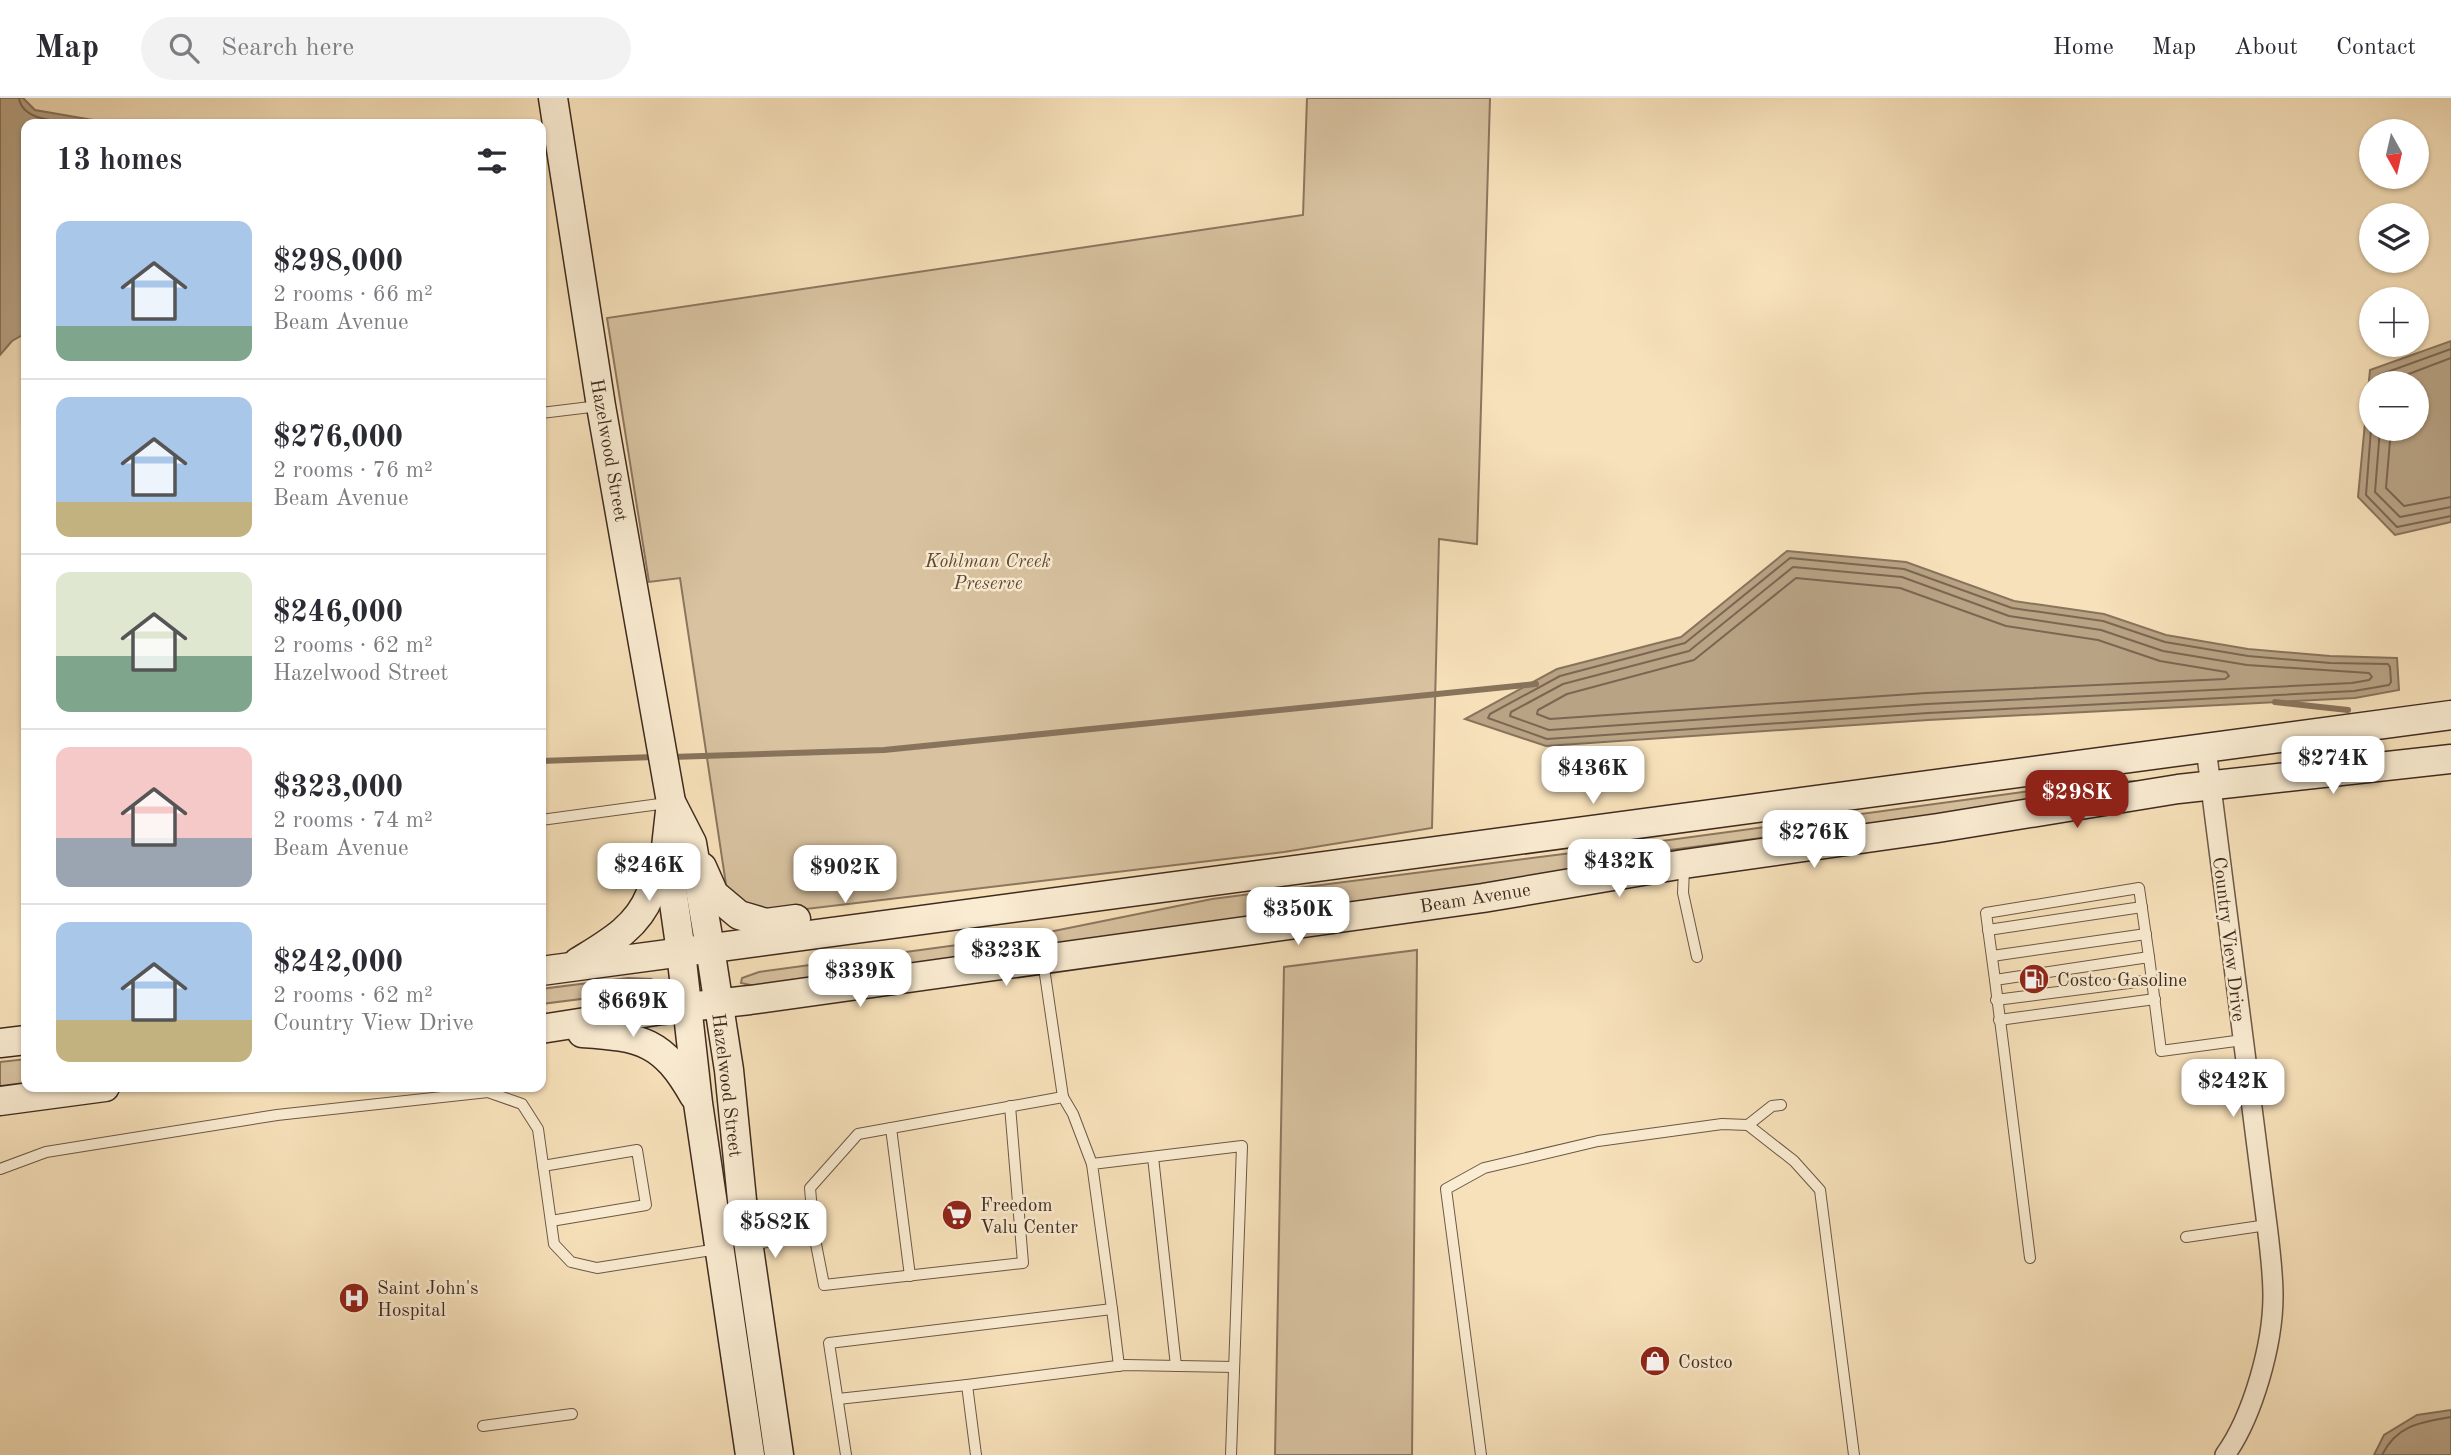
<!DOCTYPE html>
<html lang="en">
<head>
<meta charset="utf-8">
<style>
	body { margin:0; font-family:"Old Standard TT",serif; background:#f2f2f3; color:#2b2b33; height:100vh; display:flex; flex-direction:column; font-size:26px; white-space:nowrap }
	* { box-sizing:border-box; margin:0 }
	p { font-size:23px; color:#7c7c81 }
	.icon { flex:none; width:38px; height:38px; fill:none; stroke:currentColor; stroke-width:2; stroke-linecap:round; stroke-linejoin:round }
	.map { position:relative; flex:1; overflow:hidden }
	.drawer { position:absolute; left:21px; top:21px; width:525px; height:973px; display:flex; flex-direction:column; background:#fff; border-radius:14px; box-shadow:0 2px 5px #0004 }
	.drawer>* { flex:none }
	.needle { width:46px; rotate:172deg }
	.controls { position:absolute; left:2359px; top:21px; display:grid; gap:14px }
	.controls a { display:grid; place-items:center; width:70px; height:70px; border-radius:50%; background:#fff; box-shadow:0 2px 5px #0004; font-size:35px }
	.price { position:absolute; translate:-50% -60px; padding:0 16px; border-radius:14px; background:#fff; color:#222; font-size:23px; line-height:46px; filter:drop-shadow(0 2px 4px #0008) }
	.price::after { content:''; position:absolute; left:50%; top:42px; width:21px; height:16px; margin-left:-10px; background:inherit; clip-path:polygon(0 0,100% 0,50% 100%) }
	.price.selected { background:#8f2418; color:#fff }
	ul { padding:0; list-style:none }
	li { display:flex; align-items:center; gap:21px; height:175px; padding:0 35px }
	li+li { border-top:2px solid #e1e1e2 }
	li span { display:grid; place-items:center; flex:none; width:196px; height:140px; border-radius:14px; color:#555 }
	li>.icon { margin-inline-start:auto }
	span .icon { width:84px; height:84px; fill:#fffc; stroke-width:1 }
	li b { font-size:30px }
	h2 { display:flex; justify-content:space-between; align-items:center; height:84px; padding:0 35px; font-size:30px }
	header { display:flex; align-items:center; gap:42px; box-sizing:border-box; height:98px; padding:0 35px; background:#fff; border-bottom:2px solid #e1e1e2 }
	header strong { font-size:33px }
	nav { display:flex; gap:38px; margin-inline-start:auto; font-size:24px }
	.search { width:490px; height:63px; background:#f2f2f3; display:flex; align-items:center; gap:18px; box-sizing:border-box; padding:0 24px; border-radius:38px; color:#7c7c81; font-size:26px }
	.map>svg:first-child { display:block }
</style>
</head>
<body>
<header>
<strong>Map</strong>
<div class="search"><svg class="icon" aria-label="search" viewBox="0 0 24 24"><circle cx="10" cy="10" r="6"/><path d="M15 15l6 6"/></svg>Search here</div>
<nav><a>Home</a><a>Map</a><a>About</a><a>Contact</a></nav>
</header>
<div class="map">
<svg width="2451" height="1357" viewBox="0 0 2451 1357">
	<rect width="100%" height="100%" fill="#f7e1ba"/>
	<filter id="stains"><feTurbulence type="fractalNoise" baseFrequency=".00286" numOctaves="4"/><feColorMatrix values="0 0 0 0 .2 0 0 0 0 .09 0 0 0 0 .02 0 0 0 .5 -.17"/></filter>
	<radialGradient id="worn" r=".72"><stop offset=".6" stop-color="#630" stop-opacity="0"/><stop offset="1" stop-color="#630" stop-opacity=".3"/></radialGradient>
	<g fill="#d8c2a0" stroke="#8c7660" stroke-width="2">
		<path d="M1307 0H1490L1477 446 1439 441 1432 730 1284 754 731 820 680 480 649 484 607 220 1303 117Z"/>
		<path d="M2138 683 2139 690 1640 756 1515 784 755 888 741 885 742 880 759 874 1039 836 1212 801 1595 752 2089 685Z"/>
		<path d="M1417 852 1412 1357H1275L1284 869Z"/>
		<path d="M628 880 651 881 647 888 629 895 541 906V891Z"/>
		<path d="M26 961V986L0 989V964Z"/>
	</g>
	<g fill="#b8a385" stroke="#88735c" stroke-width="2" fill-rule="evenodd">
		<path d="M0 0H23L35 12 116 26H26V235L12 243 0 257Z"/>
		<path d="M2451 243V424L2395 437 2358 399 2370 272ZM2371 285H2417V331H2371Z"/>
		<path d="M1787 453 1906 464 2014 503 2104 516 2166 537 2248 551 2330 558 2397 560 2399 592 2355 600 1928 622 1546 648 1465 621 1557 571 1681 539Z"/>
		<path d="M2451 1312V1357H2374L2384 1337 2417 1317Z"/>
	</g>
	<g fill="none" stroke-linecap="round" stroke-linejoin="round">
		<g stroke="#7c6652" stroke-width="2">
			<path d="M19 0C22 24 61 23 80 26"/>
			<path d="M2376 285 2379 277 2451 251"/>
			<path d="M2385 285 2451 260"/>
			<path d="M2371 331 2366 397 2397 429 2451 418"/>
			<path d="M2380 331 2375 394 2400 419 2451 409"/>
			<path d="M2391 331 2386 390 2404 408 2451 399"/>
			<path d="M1790 460 1904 471 2012 510 2103 523 2165 544 2248 558 2330 565 2388 566 2390 569 2391 584 2389 587 2354 593 1928 615 1547 641 1488 620 1490 616 1560 578 1685 545Z"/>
			<path d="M1793 469 1902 479 2009 518 2101 532 2163 553 2247 567 2369 575 2372 579 2369 582 2352 585 1927 606 1549 632 1510 618 1511 614 1563 586 1689 553Z"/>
			<path d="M1796 480 1900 490 2006 528 2098 542 2160 563 2226 574 2229 578 2225 581 1926 595 1550 621 1537 616 1538 612 1567 596 1694 562Z"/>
			<path d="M2382 1357C2397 1327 2421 1324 2451 1319"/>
		</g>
		<g stroke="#88735c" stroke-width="6">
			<path d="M2275 604 2348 612"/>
			<path d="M672 659 884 652 1536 586"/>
			<path d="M541 663 654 659"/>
		</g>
		<g stroke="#6d5846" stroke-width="12">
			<g id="lane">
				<path d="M541 315 599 308"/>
				<path d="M541 722 667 705"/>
				<path d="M1684 770 1683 795 1697 859"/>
				<path d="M1988 832 2142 809"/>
				<path d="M1992 858 2146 836"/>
				<path d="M1995 882 1986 815 2139 790 2149 859"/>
				<path d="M1996 902 2152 882"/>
				<path d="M1999 922 2155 901"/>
				<path d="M1063 999 1073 1016 1092 1066"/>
				<path d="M1748 1027 1794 1063 1820 1092 1854 1357"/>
				<path d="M891 1030 910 1178"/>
				<path d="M1153 1059 1176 1268"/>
				<path d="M543 1068 637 1052 646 1107 551 1123"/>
				<path d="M0 1071 46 1054 277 1017 488 994 522 1006 538 1031 554 1146 571 1164 597 1170 718 1151"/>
				<path d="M814 1136 824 1187 1023 1165 1010 1008"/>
				<path d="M2186 1139 2267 1127"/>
				<path d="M750 1147 814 1136 810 1090 858 1036 1063 999 1043 863"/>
				<path d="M2030 1160 1995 882 2149 859 2161 953 2243 942"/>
				<path d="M1112 1211 1119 1268"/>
				<path d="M838 1301 967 1287"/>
				<path d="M483 1328 572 1316"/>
				<path d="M846 1357 829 1245 1112 1211 1092 1066 1242 1048 1231 1357"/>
				<path d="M976 1357 967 1287 1125 1267 1234 1269"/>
				<path d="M1481 1357 1446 1091 1484 1070 1598 1043 1722 1026 1748 1027 1772 1008 1781 1007"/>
			</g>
		</g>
		<g stroke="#6d5846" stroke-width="22">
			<path id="street" d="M2206 650 2267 1127C2270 1151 2273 1174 2273 1198 2273 1246 2253 1318 2225 1357"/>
		</g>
		<g stroke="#3f2a1f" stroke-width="31">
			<g id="secondary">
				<path d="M553 0 601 308 671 704 692 745 710 850 729 972 742 1102 779 1357"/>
				<path d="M671 704 666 749 681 854 698 1005 750 1357"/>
				<path d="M702 769 714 796 739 817 766 825 796 821"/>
				<path d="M578 864C607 846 637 830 650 797 655 783 659 768 664 755"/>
				<path d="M541 873 2451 617"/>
				<path d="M541 931 662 912 750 902 1483 800 1684 766 1938 730 2178 691 2451 661"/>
				<path d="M582 935C642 939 663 943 694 998"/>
				<path d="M0 945 26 942"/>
				<path d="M0 1003 105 989"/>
			</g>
		</g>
		<use href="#lane" stroke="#faecd2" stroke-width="10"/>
		<use href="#street" stroke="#faecd2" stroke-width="19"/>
		<use href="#secondary" stroke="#faecd2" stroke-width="28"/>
	</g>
	<defs>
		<g id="fuel-disc" transform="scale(1.575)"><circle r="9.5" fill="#8f2418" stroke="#faecd2"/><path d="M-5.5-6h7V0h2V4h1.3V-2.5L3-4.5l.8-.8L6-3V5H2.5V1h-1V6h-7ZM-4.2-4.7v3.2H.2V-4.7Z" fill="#fff"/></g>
		<g id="supermarket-disc" transform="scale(1.575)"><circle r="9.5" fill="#8f2418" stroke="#faecd2"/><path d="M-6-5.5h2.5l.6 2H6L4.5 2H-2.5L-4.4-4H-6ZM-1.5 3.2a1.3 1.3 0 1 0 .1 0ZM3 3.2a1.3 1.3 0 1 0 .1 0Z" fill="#fff"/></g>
		<g id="hospital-disc" transform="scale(1.575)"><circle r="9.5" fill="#8f2418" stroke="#faecd2"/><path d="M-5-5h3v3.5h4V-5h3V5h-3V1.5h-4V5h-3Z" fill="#fff"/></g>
		<g id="shop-disc" transform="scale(1.575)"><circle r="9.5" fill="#8f2418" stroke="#faecd2"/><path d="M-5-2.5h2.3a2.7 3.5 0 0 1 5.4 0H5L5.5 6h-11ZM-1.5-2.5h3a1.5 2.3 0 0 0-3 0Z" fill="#fff"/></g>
	</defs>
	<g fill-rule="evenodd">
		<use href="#fuel-disc" x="2034" y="881"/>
		<use href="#supermarket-disc" x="957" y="1117"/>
		<use href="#hospital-disc" x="354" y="1200"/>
		<use href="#shop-disc" x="1655" y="1263"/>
	</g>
	<g text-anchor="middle" stroke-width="5" stroke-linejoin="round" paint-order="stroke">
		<g font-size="19" fill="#3f2a1f" stroke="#faecd2">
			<text transform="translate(610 352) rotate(80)" y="7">Hazelwood Street</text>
			<text transform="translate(1475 799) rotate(-9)" y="7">Beam Avenue</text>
			<text transform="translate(2230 841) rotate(83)" y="7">Country View Drive</text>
			<text transform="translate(728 987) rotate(83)" y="7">Hazelwood Street</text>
		</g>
		<g font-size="19" font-style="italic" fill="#5e4839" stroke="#faecd2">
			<text x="988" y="469">Kohlman Creek<tspan x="988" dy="22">Preserve</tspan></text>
		</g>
		<g font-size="19" fill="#3f2a1f" stroke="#faecd2" text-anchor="start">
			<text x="2057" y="888">Costco Gasoline</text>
			<text x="980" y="1113">Freedom<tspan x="980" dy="22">Valu Center</tspan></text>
			<text x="377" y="1196">Saint John's<tspan x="377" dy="22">Hospital</tspan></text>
			<text x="1678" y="1270">Costco</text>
		</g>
	</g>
	<rect width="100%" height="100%" filter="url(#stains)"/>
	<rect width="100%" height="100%" fill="url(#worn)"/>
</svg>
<div class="controls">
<a><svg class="needle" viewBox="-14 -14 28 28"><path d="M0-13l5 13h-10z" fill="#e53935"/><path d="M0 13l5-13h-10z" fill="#7c7c81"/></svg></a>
<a><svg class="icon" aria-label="layers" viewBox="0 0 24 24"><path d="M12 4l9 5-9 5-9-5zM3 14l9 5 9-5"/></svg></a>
<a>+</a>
<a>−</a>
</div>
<b class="price" style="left:2333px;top:698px">$274K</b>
<b class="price" style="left:1593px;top:708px">$436K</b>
<b class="price selected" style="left:2077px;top:732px">$298K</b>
<b class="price" style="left:1814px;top:772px">$276K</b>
<b class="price" style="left:1619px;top:801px">$432K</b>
<b class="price" style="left:649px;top:805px">$246K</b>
<b class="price" style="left:845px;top:807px">$902K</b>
<b class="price" style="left:1298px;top:849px">$350K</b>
<b class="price" style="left:1006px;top:890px">$323K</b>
<b class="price" style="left:860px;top:911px">$339K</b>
<b class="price" style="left:633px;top:941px">$669K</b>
<b class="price" style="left:2233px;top:1021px">$242K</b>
<b class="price" style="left:775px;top:1162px">$582K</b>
<section class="drawer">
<h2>13 homes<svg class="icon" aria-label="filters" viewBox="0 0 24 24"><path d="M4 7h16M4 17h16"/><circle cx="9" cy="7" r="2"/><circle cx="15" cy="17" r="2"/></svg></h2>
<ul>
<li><span style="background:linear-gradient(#a9c7e8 75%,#7fa58c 0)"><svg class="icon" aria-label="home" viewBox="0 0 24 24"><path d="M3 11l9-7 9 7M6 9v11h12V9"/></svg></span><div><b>$298,000</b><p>2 rooms · 66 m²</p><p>Beam Avenue</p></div></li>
<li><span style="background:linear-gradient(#a9c7e8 75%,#c2b280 0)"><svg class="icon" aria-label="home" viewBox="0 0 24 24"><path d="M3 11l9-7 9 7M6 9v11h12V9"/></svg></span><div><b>$276,000</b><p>2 rooms · 76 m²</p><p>Beam Avenue</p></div></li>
<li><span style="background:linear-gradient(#dfe7d0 60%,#7fa58c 0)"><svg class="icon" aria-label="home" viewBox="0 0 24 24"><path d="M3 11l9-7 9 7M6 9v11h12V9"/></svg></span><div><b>$246,000</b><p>2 rooms · 62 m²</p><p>Hazelwood Street</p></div></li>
<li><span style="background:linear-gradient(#f6c9c9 65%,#9aa5b1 0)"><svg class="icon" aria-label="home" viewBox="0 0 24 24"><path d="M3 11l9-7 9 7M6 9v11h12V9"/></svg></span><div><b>$323,000</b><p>2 rooms · 74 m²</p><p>Beam Avenue</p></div></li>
<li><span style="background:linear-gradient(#a9c7e8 70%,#c2b280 0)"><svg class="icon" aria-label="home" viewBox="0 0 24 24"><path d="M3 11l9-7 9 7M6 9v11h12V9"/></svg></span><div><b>$242,000</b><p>2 rooms · 62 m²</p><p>Country View Drive</p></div></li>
</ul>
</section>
</div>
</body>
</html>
